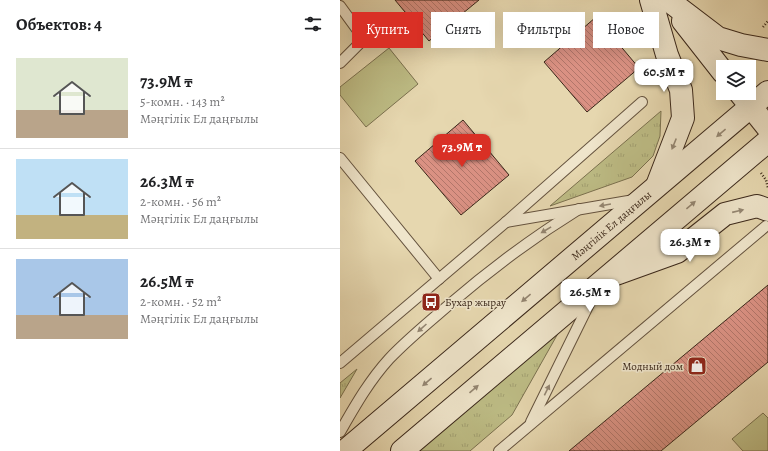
<!DOCTYPE html>
<html lang="ru">
<head>
<meta charset="utf-8">
<style>
	body { margin:0; font-family:Alegreya,serif; background:#f6f6f6; color:#202124; height:100vh; display:flex; flex-direction:column; font-size:15px; white-space:nowrap }
	* { box-sizing:border-box; margin:0 }
	p { font-size:13px; color:#757577 }
	.icon { flex:none; width:22px; height:22px; fill:none; stroke:currentColor; stroke-width:2; stroke-linecap:round; stroke-linejoin:round }
	.map { position:relative; flex:1; overflow:hidden }
	.side { display:flex; flex-direction:column; background:#fff; width:340px }
	.side>* { flex:none }
	.top-card { position:absolute; left:12px; top:12px; width:356px; height:36px; display:flex; gap:8px }
	.controls { position:absolute; left:376px; top:60px; display:grid; gap:8px }
	.controls a { display:grid; place-items:center; width:40px; height:40px; border-radius:0px; background:#fff; box-shadow:0 4px 16px #0002; font-size:20px }
	.price { position:absolute; translate:-50% -34px; padding:0 9px; border-radius:8px; background:#fff; color:#222; font-size:13px; line-height:26px; filter:drop-shadow(0 1px 2px #0008) }
	.price::after { content:''; position:absolute; left:50%; top:24px; width:12px; height:9px; margin-left:-6px; background:inherit; clip-path:polygon(0 0,100% 0,50% 100%) }
	.price.selected { background:#d93025; color:#fff }
	ul { padding:0; list-style:none }
	li { display:flex; align-items:center; gap:12px; height:100px; padding:0 16px }
	li+li { border-top:1px solid #e0e0e0 }
	li span { display:grid; place-items:center; flex:none; width:112px; height:80px; border-radius:0px; color:#555 }
	li>.icon { margin-inline-start:auto }
	span .icon { width:48px; height:48px; fill:#fffc; stroke-width:1 }
	li b { font-size:17px }
	h2 { display:flex; justify-content:space-between; align-items:center; height:48px; padding:0 16px; font-size:17px }
	.tag { padding:0 14px; border-radius:0px; background:#fff; box-shadow:0 4px 16px #0002; font-size:14px; line-height:36px }
	.tag.selected { background:#d93025; color:#fff }
	main { display:flex; flex:1; min-height:0 }
	.map>svg:first-child { display:block }
</style>
</head>
<body>
<main>
<section class="side">
<h2>Объектов: 4<svg class="icon" aria-label="filters" viewBox="0 0 24 24"><path d="M4 7h16M4 17h16"/><circle cx="9" cy="7" r="2"/><circle cx="15" cy="17" r="2"/></svg></h2>
<ul>
<li><span style="background:linear-gradient(#dfe7d0 65%,#b9a48a 0)"><svg class="icon" aria-label="home" viewBox="0 0 24 24"><path d="M3 11l9-7 9 7M6 9v11h12V9"/></svg></span><div><b>73.9M ₸</b><p>5-комн. · 143 m²</p><p>Мәңгілік Ел даңғылы</p></div></li>
<li><span style="background:linear-gradient(#bfe0f5 70%,#c2b280 0)"><svg class="icon" aria-label="home" viewBox="0 0 24 24"><path d="M3 11l9-7 9 7M6 9v11h12V9"/></svg></span><div><b>26.3M ₸</b><p>2-комн. · 56 m²</p><p>Мәңгілік Ел даңғылы</p></div></li>
<li><span style="background:linear-gradient(#a9c7e8 70%,#b9a48a 0)"><svg class="icon" aria-label="home" viewBox="0 0 24 24"><path d="M3 11l9-7 9 7M6 9v11h12V9"/></svg></span><div><b>26.5M ₸</b><p>2-комн. · 52 m²</p><p>Мәңгілік Ел даңғылы</p></div></li>
</ul>
</section>
<div class="map">
<svg width="428" height="451" viewBox="0 0 428 451">
	<defs>
		<pattern id="grass-tufts" width="24" height="20" patternUnits="userSpaceOnUse"><rect width="24" height="20" fill="#bdbc85"/><path d="M3 7l-1-3M5 7V3M7 7l1-3M15 17l-1-3M17 17v-4M19 17l1-3" fill="none" stroke="#a3a172"/></pattern>
		<pattern id="building-back-hatch" width="6" height="6" patternUnits="userSpaceOnUse"><rect width="6" height="6" fill="#da9183"/><path d="M-1 5l2 2M0 0l6 6M5-1l2 2" fill="none" stroke="#b2766a"/></pattern>
	</defs>
	<rect width="100%" height="100%" fill="#e6d7af"/>
	<filter id="stains"><feTurbulence type="fractalNoise" baseFrequency=".005" numOctaves="4"/><feColorMatrix values="0 0 0 0 .2 0 0 0 0 .09 0 0 0 0 .02 0 0 0 .5 -.17"/></filter>
	<radialGradient id="worn" r=".72"><stop offset=".6" stop-color="#630" stop-opacity="0"/><stop offset="1" stop-color="#630" stop-opacity=".3"/></radialGradient>
	<g fill="url(#grass-tufts)" stroke="#7b714f">
		<path d="M321 111 320 136 313 156 292 177 210 206Z"/>
		<path d="M225 321 172 415 130 451H73Z"/>
		<path d="M17 369 0 398V383Z"/>
	</g>
	<g fill="#bdbc85" stroke="#7b714f">
		<path d="M49 48 78 84 26 127 0 95V87Z"/>
		<path d="M423 413 428 418V451H403L392 439Z"/>
	</g>
	<g fill="url(#building-back-hatch)" stroke="#392619">
		<path d="M55 0H139L89 41Z"/>
		<path d="M256 17 299 68 247 112 204 62Z"/>
		<path d="M123 120 169 175 121 215 75 161Z"/>
		<path d="M428 285V362L321 451H229Z"/>
	</g>
	<g fill="none" stroke-linecap="round" stroke-linejoin="round">
		<g stroke="#64523e" stroke-width="12">
			<g id="lane">
				<path d="M0 6 24 39 0 63"/>
				<path d="M0 158 99 279"/>
				<path d="M166 222 294 200"/>
				<path d="M0 363 166 222 302 102"/>
				<path d="M191 422 252 298"/>
				<path d="M0 432C15 406 29 381 49 359 68 339 89 322 110 304 152 268 192 238 239 209"/>
				<path d="M159 451 426 226"/>
			</g>
		</g>
		<g stroke="#392619" stroke-width="24">
			<g id="secondary">
				<path d="M311 0 327 55 341 90 343 118 318 183"/>
				<path d="M328 0 378 38 401 45 428 50"/>
				<path d="M343 21 383 72"/>
				<path d="M400 93 428 128"/>
				<path d="M276 274 337 252 385 214 417 206 428 210"/>
				<path id="s1" d="M5 451 428 92"/>
				<path d="M62 451 428 141"/>
			</g>
		</g>
		<g stroke="#392619" stroke-width="2.5" stroke-dasharray="1 2" stroke-linecap="butt">
			<path d="M423 27 428 21"/>
			<path d="M421 173 426 180 428 188"/>
		</g>
		<use href="#lane" stroke="#efe5cb" stroke-width="10"/>
		<use href="#secondary" stroke="#efe5cb" stroke-width="22"/>
	</g>
	<defs><path id="oneway-solid" d="M-6-.8H1V-3.2L6.5 0L1 3.2V.8H-6Z"/></defs>
	<g fill="#948672">
		<use href="#oneway-solid" transform="translate(381 133) rotate(140)"/>
		<use href="#oneway-solid" transform="translate(334 144) rotate(112)"/>
		<use href="#oneway-solid" transform="translate(265 205) rotate(170)"/>
		<use href="#oneway-solid" transform="translate(351 205) rotate(-40)"/>
		<use href="#oneway-solid" transform="translate(398 211) rotate(-13)"/>
		<use href="#oneway-solid" transform="translate(206 230) rotate(149)"/>
		<use href="#oneway-solid" transform="translate(186 298) rotate(140)"/>
		<use href="#oneway-solid" transform="translate(82 328) rotate(138)"/>
		<use href="#oneway-solid" transform="translate(87 382) rotate(140)"/>
		<use href="#oneway-solid" transform="translate(134 389) rotate(-41)"/>
		<use href="#oneway-solid" transform="translate(207 390) rotate(-64)"/>
	</g>
	<defs>
		<g id="bus-square" transform="scale(1)"><rect x="-9" y="-9" width="18" height="18" rx="4" fill="#8f2418" stroke="#efe5cb"/><path d="M-5-6H5V4H4V6H2V4H-2V6H-4V4H-5ZM-3.5-4V0h7V-4ZM-3.5 1.2v1.5H-2V1.2ZM2 1.2v1.5H3.5V1.2Z" fill="#fff"/></g>
		<g id="shop-square" transform="scale(1)"><rect x="-9" y="-9" width="18" height="18" rx="4" fill="#8f2418" stroke="#efe5cb"/><path d="M-5-2.5h2.3a2.7 3.5 0 0 1 5.4 0H5L5.5 6h-11ZM-1.5-2.5h3a1.5 2.3 0 0 0-3 0Z" fill="#fff"/></g>
	</defs>
	<g fill-rule="evenodd">
		<use href="#bus-square" x="91" y="302"/>
		<use href="#shop-square" x="357" y="366"/>
	</g>
	<g text-anchor="middle" stroke-width="3" stroke-linejoin="round" paint-order="stroke">
		<g font-size="11" fill="#392619" stroke="#efe5cb">
			<text dy="4" stroke="none"><textPath href="#s1" startOffset="349">Мәңгілік Ел даңғылы</textPath></text>
		</g>
		<g font-size="11" fill="#392619" stroke="#efe5cb" text-anchor="start">
			<text x="105" y="306">Бухар жырау</text>
			<text x="343" y="370" text-anchor="end">Модный дом</text>
		</g>
	</g>
	<rect width="100%" height="100%" filter="url(#stains)"/>
	<rect width="100%" height="100%" fill="url(#worn)"/>
</svg>
<div class="controls">
<a><svg class="icon" aria-label="layers" viewBox="0 0 24 24"><path d="M12 4l9 5-9 5-9-5zM3 14l9 5 9-5"/></svg></a>
</div>
<b class="price" style="left:324px;top:93px">60.5M ₸</b>
<b class="price selected" style="left:122px;top:168px">73.9M ₸</b>
<b class="price" style="left:350px;top:263px">26.3M ₸</b>
<b class="price" style="left:250px;top:313px">26.5M ₸</b>
<div class="top-card">
<a class="tag selected">Купить</a>
<a class="tag">Снять</a>
<a class="tag">Фильтры</a>
<a class="tag">Новое</a>
</div>
</div>
</main>
</body>
</html>
